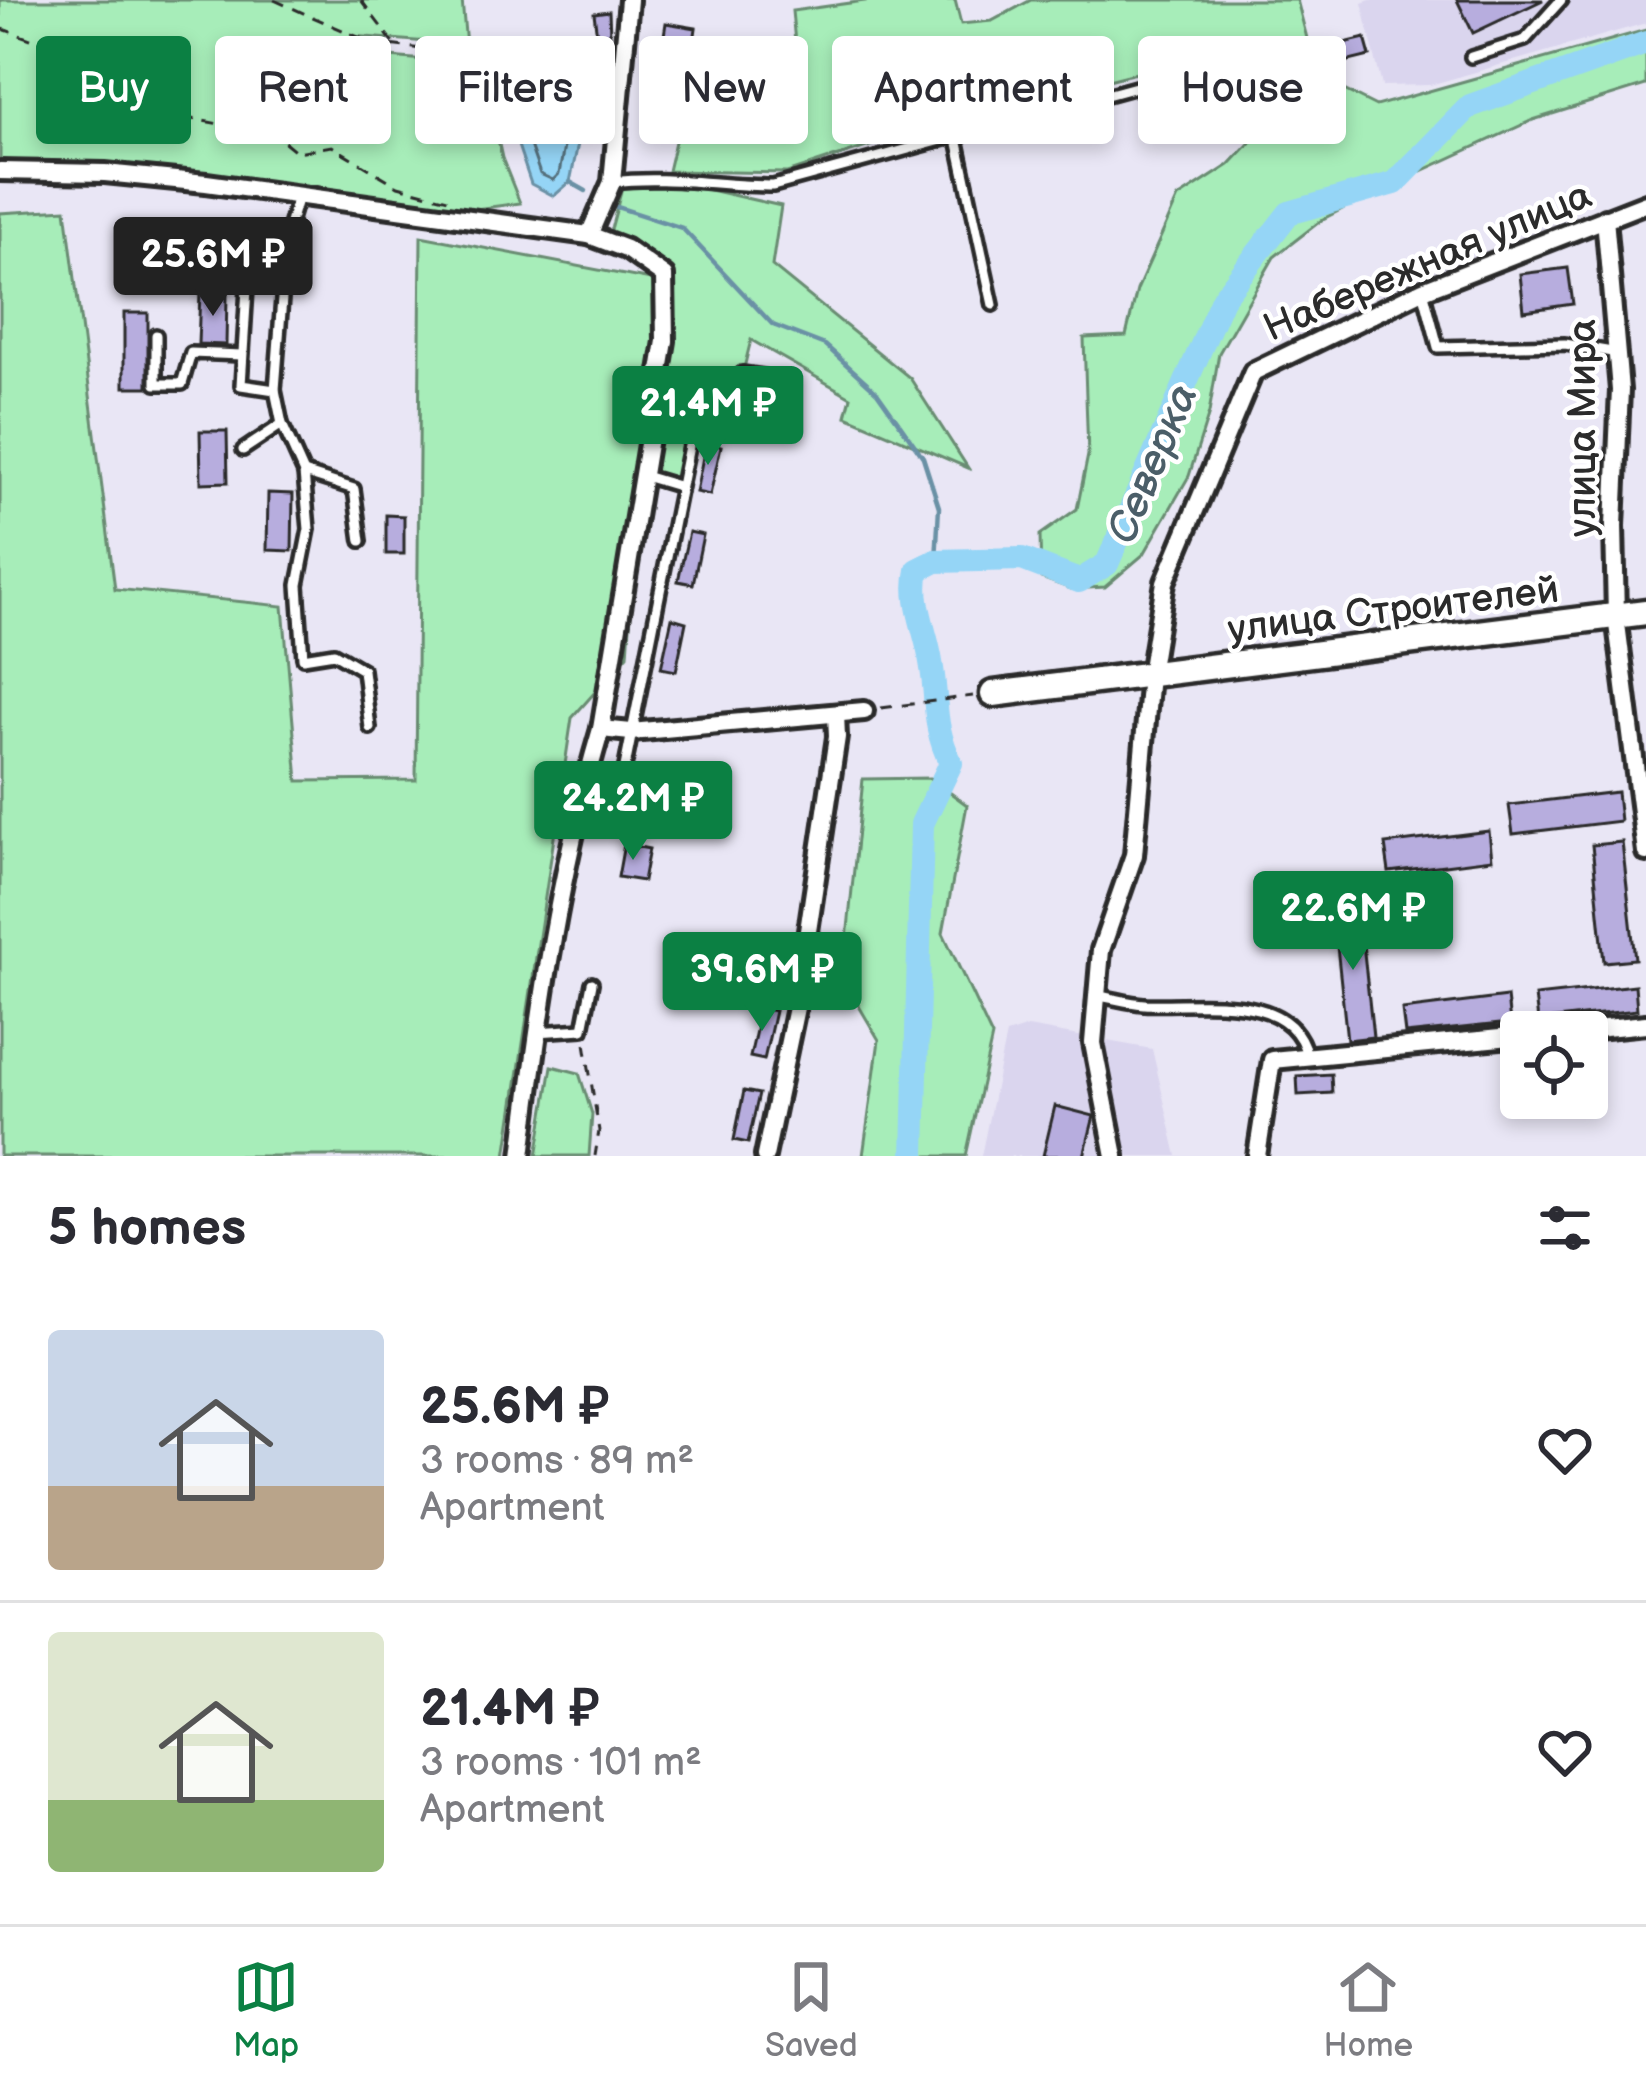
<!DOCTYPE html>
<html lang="en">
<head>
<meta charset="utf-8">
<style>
	body { margin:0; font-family:"Balsamiq Sans",sans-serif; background:#f2f2f3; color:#2b2b33; height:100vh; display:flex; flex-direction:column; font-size:45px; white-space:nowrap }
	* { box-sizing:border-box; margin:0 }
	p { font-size:39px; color:#7c7c81 }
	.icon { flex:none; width:66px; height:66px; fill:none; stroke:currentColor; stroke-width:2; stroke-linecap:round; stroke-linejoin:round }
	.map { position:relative; height:1156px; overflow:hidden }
	.sheet { display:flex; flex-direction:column; background:#fff; flex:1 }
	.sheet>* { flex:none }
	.guide { position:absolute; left:36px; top:36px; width:1575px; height:108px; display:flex; gap:24px }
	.controls { position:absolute; left:1500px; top:1011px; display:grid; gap:24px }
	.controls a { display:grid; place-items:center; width:108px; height:108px; border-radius:12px; background:#fff; box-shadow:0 6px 18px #0003; font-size:60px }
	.price { position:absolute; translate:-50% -102px; padding:0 27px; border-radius:12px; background:#0b8043; color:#fff; font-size:39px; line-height:78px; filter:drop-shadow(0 3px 6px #0008) }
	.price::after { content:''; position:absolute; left:50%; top:72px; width:36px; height:27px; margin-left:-18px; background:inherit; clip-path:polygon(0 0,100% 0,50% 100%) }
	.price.selected { background:#222; color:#fff }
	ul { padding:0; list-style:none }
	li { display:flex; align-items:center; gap:36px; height:300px; padding:0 48px }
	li+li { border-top:3px solid #e1e1e2 }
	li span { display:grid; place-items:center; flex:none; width:336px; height:240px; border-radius:12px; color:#555 }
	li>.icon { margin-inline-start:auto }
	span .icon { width:144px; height:144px; fill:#fffc; stroke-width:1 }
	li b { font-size:51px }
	h2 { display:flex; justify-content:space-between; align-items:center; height:144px; padding:0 48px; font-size:51px }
	.pill { padding:0 42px; border-radius:12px; background:#fff; box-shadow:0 6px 18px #0003; font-size:42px; line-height:108px }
	.pill.selected { background:#0b8043; color:#fff }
	.dock { display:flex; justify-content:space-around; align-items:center; height:168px; border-top:3px solid #e1e1e2; background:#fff; font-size:33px; color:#7c7c81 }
	.dock a { display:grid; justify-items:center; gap:6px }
	.dock .selected { color:#0b8043 }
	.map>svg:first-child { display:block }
</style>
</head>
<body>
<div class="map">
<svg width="1646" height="1156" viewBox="0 0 1646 1156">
	<rect width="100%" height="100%" fill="#e9e6f5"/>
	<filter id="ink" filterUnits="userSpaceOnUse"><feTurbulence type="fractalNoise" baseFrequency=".00833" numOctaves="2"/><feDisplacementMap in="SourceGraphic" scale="24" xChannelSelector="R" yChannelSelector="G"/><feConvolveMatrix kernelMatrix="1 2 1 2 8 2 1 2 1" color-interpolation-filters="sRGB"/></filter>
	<g filter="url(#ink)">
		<g fill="#dad5ee">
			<path d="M1370 0H1646V23L1430 85 1382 86 1362 3Z"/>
			<path d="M1028 1027 1152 1049 1177 1156H981L1006 1034Z"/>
		</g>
		<g fill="#a7edb9" stroke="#698c72" stroke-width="3">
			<path d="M0 0H462L466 45 354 36 377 56 438 61 484 77 502 158 520 203 461 211 186 173 0 168Z"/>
			<path d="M872 0H955L961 24 992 21 1031 0H1297L1309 46 1132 74 946 121 787 173 668 171 685 99 719 83 797 64 792 11Z"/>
			<path d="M1646 30V85L1533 120 1370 195 1323 219 1274 257 1219 353 1209 413 1189 476 1144 554 1105 587 1071 589 1041 578 1040 535 1077 509 1088 455 1084 338 1126 336 1137 290 1178 198 1229 165 1292 98 1336 86 1376 106Z"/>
			<path d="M692 186 781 206 772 266 910 378 968 468 846 416 851 397 751 340 730 424 692 418 677 481 641 468 628 655 572 718 506 1156H0V213L66 209 115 589 283 606 298 781 416 780 421 236 656 281 673 278 610 233 622 188Z"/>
			<path d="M930 778 967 805 943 933 992 1037 966 1156H863L879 1040 843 979 863 779Z"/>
			<path d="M552 1066 579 1073 592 1114 589 1156H537Z"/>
		</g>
		<path fill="#95d5f6" stroke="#6b91a5" stroke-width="3" d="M516 103 580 134 570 182 554 196 531 184 506 110Z"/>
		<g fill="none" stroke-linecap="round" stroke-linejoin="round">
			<path stroke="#556f7c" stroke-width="3" d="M528 125 565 141 559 174 553 180 540 174 525 131Z"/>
			<g stroke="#6b91a5" stroke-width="4.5">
				<path d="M570 182 586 191"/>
				<path d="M617 207 682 228 773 325 825 345 877 392 923 457 939 507 936 561"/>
			</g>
			<path stroke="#95d5f6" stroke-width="24" d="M914 1156 922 824 951 763C932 725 938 701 931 662 926 629 911 603 918 570L936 561 1022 559 1079 581 1107 564 1222 299 1289 213 1395 183 1470 106 1646 43"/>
		</g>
		<g fill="#b7adde" stroke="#2b2b2b" stroke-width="3">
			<path d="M1457 0H1543L1473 33Z"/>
			<path d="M609 11 611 60 591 63 588 37 597 36 594 13Z"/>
			<path d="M666 23 696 28 689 77 658 72Z"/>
			<path d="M1365 38 1370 56 1329 66 1323 48Z"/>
			<path d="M1568 268 1573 304 1524 311 1520 274Z"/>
			<path d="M200 293 227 294 226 345 198 344Z"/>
			<rect x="124" y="313" width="24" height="74"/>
			<path d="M200 431H227L228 482 201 483Z"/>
			<path d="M706 442 721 446 710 495 696 492Z"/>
			<path d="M268 493 293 494 292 551 267 550Z"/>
			<path d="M386 515 404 516V554H386Z"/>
			<path d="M689 532 703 535 693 584 678 581Z"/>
			<path d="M672 618 686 622 676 671 661 668Z"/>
			<path d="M1617 792 1620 821 1513 834 1509 805Z"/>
			<path d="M1489 831 1492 859 1389 872 1385 844Z"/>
			<path d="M1622 842 1635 959 1604 962 1592 845Z"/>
			<path d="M624 844 649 849 643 881 618 877Z"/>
			<path d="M1359 906 1373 1037 1347 1040 1333 909Z"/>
			<path d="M1635 985 1637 1010 1538 1021 1535 996Z"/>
			<path d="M1507 997 1510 1023 1405 1034 1402 1010Z"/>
			<path d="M761 1008 775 1011 764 1060 750 1057Z"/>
			<path d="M1331 1074 1332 1093 1298 1095 1297 1076Z"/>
			<path d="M744 1091 759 1094 748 1143 734 1140Z"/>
			<path d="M1055 1106 1094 1116 1084 1156H1043Z"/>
		</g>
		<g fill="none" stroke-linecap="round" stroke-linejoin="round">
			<g stroke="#2b2b2b" stroke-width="18">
				<g id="lane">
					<path d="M469 55 587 114 619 116"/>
					<path d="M1471 57 1525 40 1561 0"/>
					<path d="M956 134 993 305"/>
					<path d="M613 182C667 175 719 186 773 186L1169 78 1269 76 1321 63"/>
					<path d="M298 196 287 233 275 390 282 424 304 473 309 529 298 585 303 658 334 653 363 670 370 728"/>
					<path d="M248 272 241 385 275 390"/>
					<path d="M1423 290 1438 347 1565 344 1618 353"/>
					<path d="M156 335V384H182L191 353 242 355"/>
					<path d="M243 450 282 424"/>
					<path d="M304 473 354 489 361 541"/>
					<path d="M641 475 678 486"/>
					<path d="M618 802 694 421 731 427 742 373 763 376"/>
					<path d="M1098 996C1113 998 1129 1003 1144 1004 1197 1007 1292 988 1307 1056"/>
					<path d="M537 1032 583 1029 592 983"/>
				</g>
			</g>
			<g stroke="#2b2b2b" stroke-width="26">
				<g id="street">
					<path d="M0 171 105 173 206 183 589 235 626 249 664 276 665 341 601 729C560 867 539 1013 522 1156"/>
					<path d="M1605 218 1620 390 1614 526 1616 616 1646 852"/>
					<path d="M589 235 612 182 629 0"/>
					<path d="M601 729 631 732 864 711"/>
					<path d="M1565 1032 1646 1024"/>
					<path d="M765 1156 798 998 837 737 836 714"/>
					<path d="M1115 1156 1093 1043 1101 950 1134 855 1150 675 1165 582 1253 372 1423 290 1646 203"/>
					<path d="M1257 1156 1272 1060 1521 1036"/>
				</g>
			</g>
			<g stroke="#2b2b2b" stroke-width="33">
				<path id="secondary" d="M993 694 1646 612"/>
			</g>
			<g stroke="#2b2b2b" stroke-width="3" stroke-dasharray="12 9" stroke-linecap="butt">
				<path d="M274 0 372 43 455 53"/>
				<path d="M361 0 394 44"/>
				<path d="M0 28 111 68 153 112 275 134 297 152 332 146 398 186 448 199"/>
				<path d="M881 708 973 696"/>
				<path d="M585 1043 599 1131 595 1156"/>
			</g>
			<use href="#lane" stroke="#fff" stroke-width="9"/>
			<use href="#street" stroke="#fff" stroke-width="16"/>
			<use href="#secondary" stroke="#fff" stroke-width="24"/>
		</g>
	</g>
	<g text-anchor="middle" stroke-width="9" stroke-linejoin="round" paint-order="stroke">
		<g font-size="39" fill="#2b2b2b" stroke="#fff">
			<text transform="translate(1427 260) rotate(-23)" y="14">Набережная улица</text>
			<text transform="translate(1581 428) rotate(-90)" y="14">улица Мира</text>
			<text transform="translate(1393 608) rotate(-7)" y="14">улица Строителей</text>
		</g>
		<g font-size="42" font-style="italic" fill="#4b5e68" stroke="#fff">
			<text transform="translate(1151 463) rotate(-67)" y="15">Северка</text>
		</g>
	</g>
</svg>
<div class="controls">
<a><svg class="icon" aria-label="locate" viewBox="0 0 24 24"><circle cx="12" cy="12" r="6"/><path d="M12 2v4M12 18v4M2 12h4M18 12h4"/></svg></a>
</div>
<b class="price selected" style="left:213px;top:319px">25.6M ₽</b>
<b class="price" style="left:708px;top:468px">21.4M ₽</b>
<b class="price" style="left:633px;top:863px">24.2M ₽</b>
<b class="price" style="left:1353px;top:973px">22.6M ₽</b>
<b class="price" style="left:762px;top:1034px">39.6M ₽</b>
<div class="guide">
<a class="pill selected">Buy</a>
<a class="pill">Rent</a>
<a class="pill">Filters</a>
<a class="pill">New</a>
<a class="pill">Apartment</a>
<a class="pill">House</a>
</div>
</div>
<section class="sheet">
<h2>5 homes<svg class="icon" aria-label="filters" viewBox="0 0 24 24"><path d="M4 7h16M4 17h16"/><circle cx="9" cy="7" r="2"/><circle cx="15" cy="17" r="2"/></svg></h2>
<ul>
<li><span style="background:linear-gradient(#c9d6e8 65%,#b9a48a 0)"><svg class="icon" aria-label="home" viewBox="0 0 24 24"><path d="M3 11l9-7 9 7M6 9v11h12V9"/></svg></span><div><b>25.6M ₽</b><p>3 rooms · 89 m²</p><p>Apartment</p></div><svg class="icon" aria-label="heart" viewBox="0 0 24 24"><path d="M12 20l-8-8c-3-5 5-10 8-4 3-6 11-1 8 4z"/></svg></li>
<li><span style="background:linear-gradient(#dfe7d0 70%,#8fb573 0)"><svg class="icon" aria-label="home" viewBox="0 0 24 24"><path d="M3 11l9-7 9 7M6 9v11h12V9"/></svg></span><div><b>21.4M ₽</b><p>3 rooms · 101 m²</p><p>Apartment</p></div><svg class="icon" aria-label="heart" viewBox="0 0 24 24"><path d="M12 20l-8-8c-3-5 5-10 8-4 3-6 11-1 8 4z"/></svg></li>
</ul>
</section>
<nav class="dock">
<a class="selected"><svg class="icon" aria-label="map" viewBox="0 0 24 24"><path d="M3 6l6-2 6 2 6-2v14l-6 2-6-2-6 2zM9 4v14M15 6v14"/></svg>Map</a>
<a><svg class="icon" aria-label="saved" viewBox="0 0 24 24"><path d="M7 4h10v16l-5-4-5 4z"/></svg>Saved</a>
<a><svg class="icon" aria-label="home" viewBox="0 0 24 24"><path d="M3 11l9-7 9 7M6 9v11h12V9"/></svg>Home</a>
</nav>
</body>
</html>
